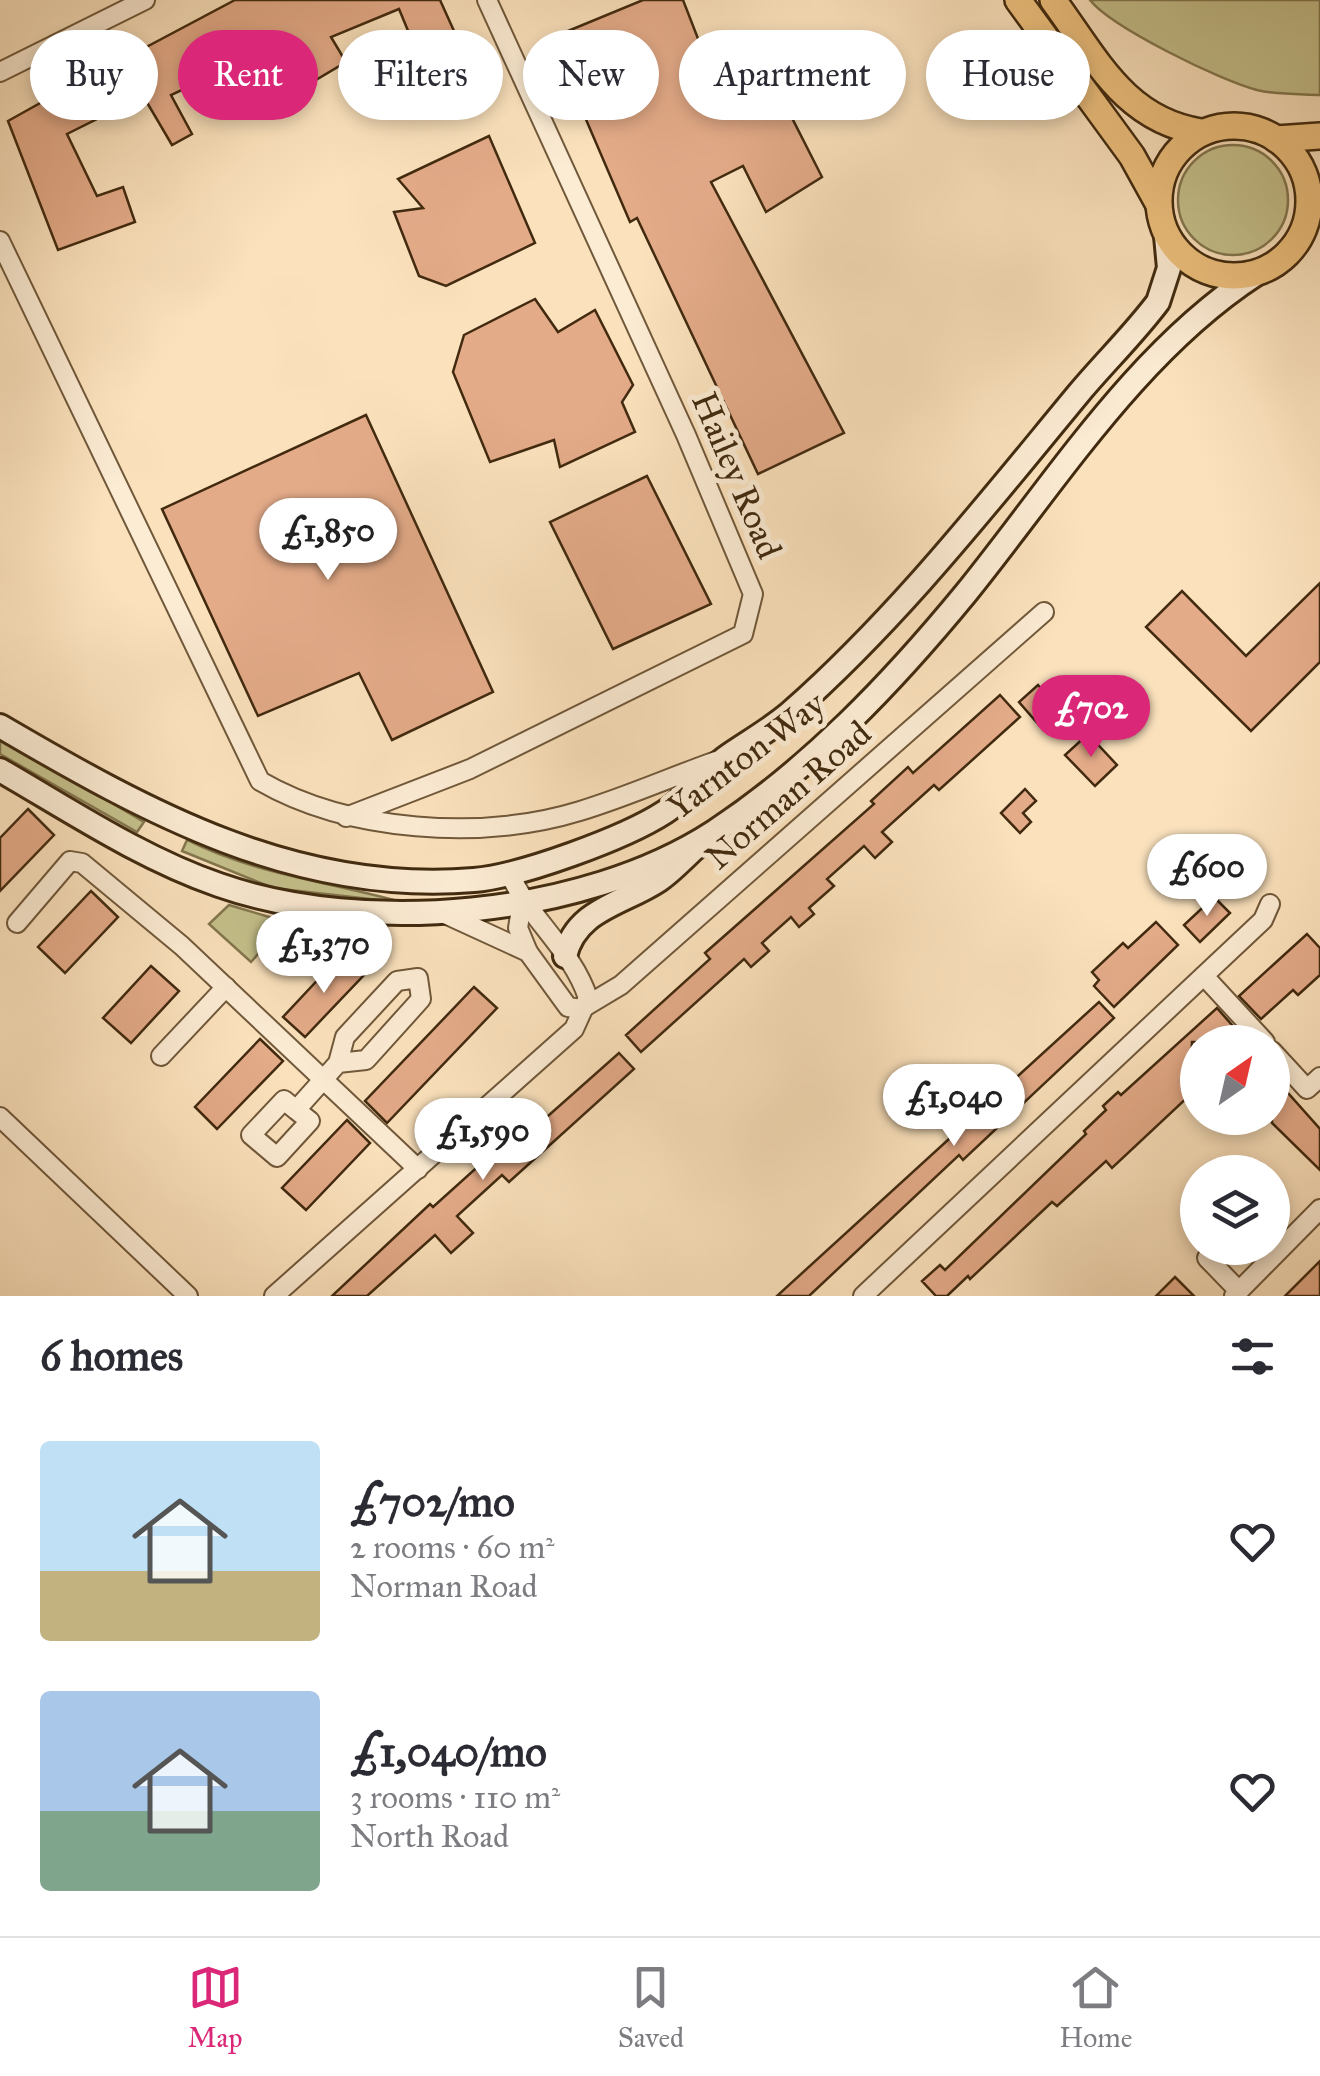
<!DOCTYPE html>
<html lang="en">
<head>
<meta charset="utf-8">
<style>
	body { margin:0; font-family:"IM FELL Great Primer",serif; background:#f2f2f3; color:#2b2b33; height:100vh; display:flex; flex-direction:column; font-size:38px; white-space:nowrap }
	* { box-sizing:border-box; margin:0 }
	p { font-size:32px; color:#7c7c81 }
	.icon { flex:none; width:55px; height:55px; fill:none; stroke:currentColor; stroke-width:2; stroke-linecap:round; stroke-linejoin:round }
	.map { position:relative; height:1296px; overflow:hidden }
	.details { display:flex; flex-direction:column; background:#fff; flex:1 }
	.details>* { flex:none }
	.top-card { position:absolute; left:30px; top:30px; width:1260px; height:90px; display:flex; gap:20px }
	.needle { width:65px; rotate:34deg }
	.tools { position:absolute; left:1180px; top:1025px; display:grid; gap:20px }
	.tools a { display:grid; place-items:center; width:110px; height:110px; border-radius:50%; background:#fff; box-shadow:0 5px 15px #0003; font-size:50px }
	.price { position:absolute; translate:-50% -85px; padding:0 22px; border-radius:35px; background:#fff; color:#222; font-size:32px; line-height:65px; filter:drop-shadow(0 2px 5px #0008) }
	.price::after { content:''; position:absolute; left:50%; top:60px; width:30px; height:22px; margin-left:-15px; background:inherit; clip-path:polygon(0 0,100% 0,50% 100%) }
	.price.active { background:#db2777; color:#fff }
	ul { padding:0; list-style:none }
	li { display:flex; align-items:center; gap:30px; height:250px; padding:0 40px }
	li span { display:grid; place-items:center; flex:none; width:280px; height:200px; border-radius:10px; color:#555 }
	li>.icon { margin-inline-start:auto }
	span .icon { width:120px; height:120px; fill:#fffc; stroke-width:1 }
	li b { font-size:42px }
	h2 { display:flex; justify-content:space-between; align-items:center; height:120px; padding:0 40px; font-size:42px }
	.pill { padding:0 35px; border-radius:45px; background:#fff; box-shadow:0 5px 15px #0003; font-size:35px; line-height:90px }
	.pill.active { background:#db2777; color:#fff }
	.menu { display:flex; justify-content:space-around; align-items:center; height:140px; border-top:2px solid #e1e1e2; background:#fff; font-size:28px; color:#7c7c81 }
	.menu a { display:grid; justify-items:center; gap:5px }
	.menu .active { color:#db2777 }
	.map>svg:first-child { display:block }
</style>
</head>
<body>
<div class="map">
<svg width="1320" height="1296" viewBox="0 0 1320 1296">
	<rect width="100%" height="100%" fill="#fbe2bd"/>
	<filter id="stains"><feTurbulence type="fractalNoise" baseFrequency=".002" numOctaves="4"/><feColorMatrix values="0 0 0 0 .2 0 0 0 0 .09 0 0 0 0 .02 0 0 0 .5 -.17"/></filter>
	<radialGradient id="worn" r=".72"><stop offset=".6" stop-color="#630" stop-opacity="0"/><stop offset="1" stop-color="#630" stop-opacity=".3"/></radialGradient>
	<g fill="#c5c18c" stroke="#83764e" stroke-width="2.5">
		<path d="M1090 0H1320V95C1300 94 1276 95 1257 90 1221 81 1111 27 1090 0Z"/>
		<circle cx="1233" cy="200" r="55"/>
		<path d="M0 737 144 822 137 832 0 754Z"/>
		<path d="M187 840C256 875 332 882 405 903L273 888 182 851Z"/>
		<path d="M229 905 286 922 251 962 209 924Z"/>
	</g>
	<g fill="#e4ab89" stroke="#412a0f" stroke-width="2.5">
		<path d="M235 0H440L454 31 416 50 399 9 331 37 346 62 262 112 241 62 171 95 192 134 172 145 122 60Z"/>
		<path d="M643 0H683L709 67 758 51 822 177 766 212 743 166 711 182 844 433 758 474 637 218 630 222 551 38Z"/>
		<path d="M78 82 99 118 67 134 97 196 123 187 135 222 58 250 8 121Z"/>
		<path d="M489 136 535 243 446 286 419 276 394 212 423 208 398 179Z"/>
		<path d="M535 299 558 332 595 310 633 385 622 402 635 432 560 467 554 440 490 462 453 372 464 335Z"/>
		<path d="M366 415 493 692 392 740 359 673 258 716 162 509Z"/>
		<path d="M647 476 711 604 613 649 550 522Z"/>
		<path d="M1320 583V662L1251 731 1146 627 1182 591 1246 656Z"/>
		<path d="M1038 685 1058 707 1039 725 1019 702Z"/>
		<path d="M1000 695 1020 717 939 790 934 785 882 832 892 842 875 858 864 846 827 879 834 886 809 908 814 914 799 927 791 917 762 943 769 951 751 967 744 959 641 1052 626 1035 710 959 705 953 874 804 871 801 908 767 913 773Z"/>
		<path d="M1088 734 1117 765 1095 786 1065 755Z"/>
		<path d="M1025 789 1036 801 1023 813 1031 822 1020 833 1001 813Z"/>
		<path d="M28 809 54 835 0 891V838Z"/>
		<path d="M1221 851 1242 873 1220 894 1199 871Z"/>
		<path d="M91 891 118 917 65 973 38 947Z"/>
		<path d="M1214 897 1230 913 1200 942 1184 925Z"/>
		<path d="M1156 922 1178 945 1114 1007 1094 986 1099 980 1092 972 1123 943 1128 948Z"/>
		<path d="M1307 934 1320 948V975L1298 995 1293 990 1261 1019 1239 996Z"/>
		<path d="M342 954 364 975 305 1037 283 1017Z"/>
		<path d="M151 966 179 991 131 1043 103 1018Z"/>
		<path d="M474 987 497 1008 387 1123 365 1101Z"/>
		<path d="M1099 1002 1114 1018 963 1160 959 1155 809 1296H777Z"/>
		<path d="M1217 1008 1239 1033 1229 1042H1192L1190 1095 1112 1168 1106 1161 1057 1206 1052 1202 970 1279 968 1276 947 1296H936L922 1281 940 1265 945 1270 1086 1134 1084 1131 1106 1110 1103 1106 1118 1092 1121 1095Z"/>
		<path d="M260 1039 283 1061 217 1129 195 1107Z"/>
		<path d="M619 1053 634 1069 509 1182 502 1175 457 1216 473 1233 451 1253 435 1235 367 1296H332L430 1204 433 1207 524 1125 530 1132Z"/>
		<path d="M1272 1075 1320 1129V1170L1272 1123Z"/>
		<path d="M347 1120 370 1143 306 1210 282 1188Z"/>
		<path d="M1320 1261V1296H1285Z"/>
		<path d="M1175 1277 1194 1296H1156Z"/>
	</g>
	<g fill="none" stroke-linecap="round" stroke-linejoin="round">
		<g stroke="#70583a" stroke-width="22">
			<g id="street">
				<path d="M0 72 145 0"/>
				<path d="M0 241 260 781C348 832 482 841 580 811 626 797 671 777 716 761"/>
				<path d="M346 817 470 769 743 634 753 594 686 435 487 0"/>
				<path d="M522 903 518 928 528 952"/>
				<path d="M443 913 528 952 568 1007 581 1009 621 985 1044 612"/>
				<path d="M17 923 70 861 82 863 182 946 418 1169"/>
				<path d="M1204 976 1265 1042"/>
				<path d="M1272 1051 1307 1089 1320 1077"/>
				<path d="M161 1056 226 987"/>
				<path d="M296 1110 284 1100 251 1135 277 1157 310 1121 296 1110 338 1063 366 1060 421 999 418 978 397 981 345 1037 338 1063"/>
				<path d="M0 1117 188 1296"/>
				<path d="M1207 1258 1239 1291"/>
				<path d="M274 1296 574 1029 588 998C572 949 529 919 510 874"/>
				<path d="M863 1296 1263 920 1270 904"/>
				<path d="M1234 1296 1320 1209"/>
			</g>
		</g>
		<g stroke="#412a0f" stroke-width="28">
			<g id="secondary">
				<path d="M0 726C147 812 296 895 474 880 521 876 625 838 665 812 688 797 705 772 728 756 748 742 770 730 790 713 898 618 987 504 1079 393 1105 362 1134 334 1158 302L1169 268 1166 236"/>
				<path d="M0 770C71 811 141 858 219 885 365 936 583 917 714 832 811 768 892 683 966 593 1055 483 1136 352 1256 274"/>
				<path d="M565 956C576 909 623 904 659 880 671 872 683 859 694 849"/>
			</g>
		</g>
		<g stroke="#412a0f" stroke-width="30">
			<g id="primary">
				<path d="M1018 0 1132 156 1158 203"/>
				<path d="M1053 0C1096 58 1124 120 1201 132"/>
				<circle cx="1234" cy="201" r="75"/>
				<path d="M1276 139 1320 136"/>
			</g>
		</g>
		<use href="#street" stroke="#fcecd4" stroke-width="18"/>
		<use href="#secondary" stroke="#fcecd4" stroke-width="22"/>
		<use href="#primary" stroke="#eec17e" stroke-width="25"/>
	</g>
	<g text-anchor="middle" stroke-width="10" stroke-linejoin="round" paint-order="stroke">
		<g font-size="35" fill="#412a0f" stroke="#fcecd4">
			<text transform="translate(737 475) rotate(67)" y="12">Hailey Road</text>
			<text transform="translate(746 755) rotate(-37)" y="12">Yarnton Way</text>
			<text transform="translate(788 795) rotate(-41)" y="12">Norman Road</text>
		</g>
	</g>
	<rect width="100%" height="100%" filter="url(#stains)"/>
	<rect width="100%" height="100%" fill="url(#worn)"/>
</svg>
<div class="tools">
<a><svg class="needle" viewBox="-14 -14 28 28"><path d="M0-13l5 13h-10z" fill="#e53935"/><path d="M0 13l5-13h-10z" fill="#7c7c81"/></svg></a>
<a><svg class="icon" aria-label="layers" viewBox="0 0 24 24"><path d="M12 4l9 5-9 5-9-5zM3 14l9 5 9-5"/></svg></a>
</div>
<b class="price" style="left:328px;top:583px">£1,850</b>
<b class="price active" style="left:1091px;top:760px">£702</b>
<b class="price" style="left:1207px;top:919px">£600</b>
<b class="price" style="left:324px;top:996px">£1,370</b>
<b class="price" style="left:954px;top:1149px">£1,040</b>
<b class="price" style="left:483px;top:1183px">£1,590</b>
<div class="top-card">
<a class="pill">Buy</a>
<a class="pill active">Rent</a>
<a class="pill">Filters</a>
<a class="pill">New</a>
<a class="pill">Apartment</a>
<a class="pill">House</a>
</div>
</div>
<section class="details">
<h2>6 homes<svg class="icon" aria-label="filters" viewBox="0 0 24 24"><path d="M4 7h16M4 17h16"/><circle cx="9" cy="7" r="2"/><circle cx="15" cy="17" r="2"/></svg></h2>
<ul>
<li><span style="background:linear-gradient(#bfe0f5 65%,#c2b280 0)"><svg class="icon" aria-label="home" viewBox="0 0 24 24"><path d="M3 11l9-7 9 7M6 9v11h12V9"/></svg></span><div><b>£702/mo</b><p>2 rooms · 60 m²</p><p>Norman Road</p></div><svg class="icon" aria-label="heart" viewBox="0 0 24 24"><path d="M12 20l-8-8c-3-5 5-10 8-4 3-6 11-1 8 4z"/></svg></li>
<li><span style="background:linear-gradient(#a9c7e8 60%,#7fa58c 0)"><svg class="icon" aria-label="home" viewBox="0 0 24 24"><path d="M3 11l9-7 9 7M6 9v11h12V9"/></svg></span><div><b>£1,040/mo</b><p>3 rooms · 110 m²</p><p>North Road</p></div><svg class="icon" aria-label="heart" viewBox="0 0 24 24"><path d="M12 20l-8-8c-3-5 5-10 8-4 3-6 11-1 8 4z"/></svg></li>
</ul>
</section>
<nav class="menu">
<a class="active"><svg class="icon" aria-label="map" viewBox="0 0 24 24"><path d="M3 6l6-2 6 2 6-2v14l-6 2-6-2-6 2zM9 4v14M15 6v14"/></svg>Map</a>
<a><svg class="icon" aria-label="saved" viewBox="0 0 24 24"><path d="M7 4h10v16l-5-4-5 4z"/></svg>Saved</a>
<a><svg class="icon" aria-label="home" viewBox="0 0 24 24"><path d="M3 11l9-7 9 7M6 9v11h12V9"/></svg>Home</a>
</nav>
</body>
</html>
